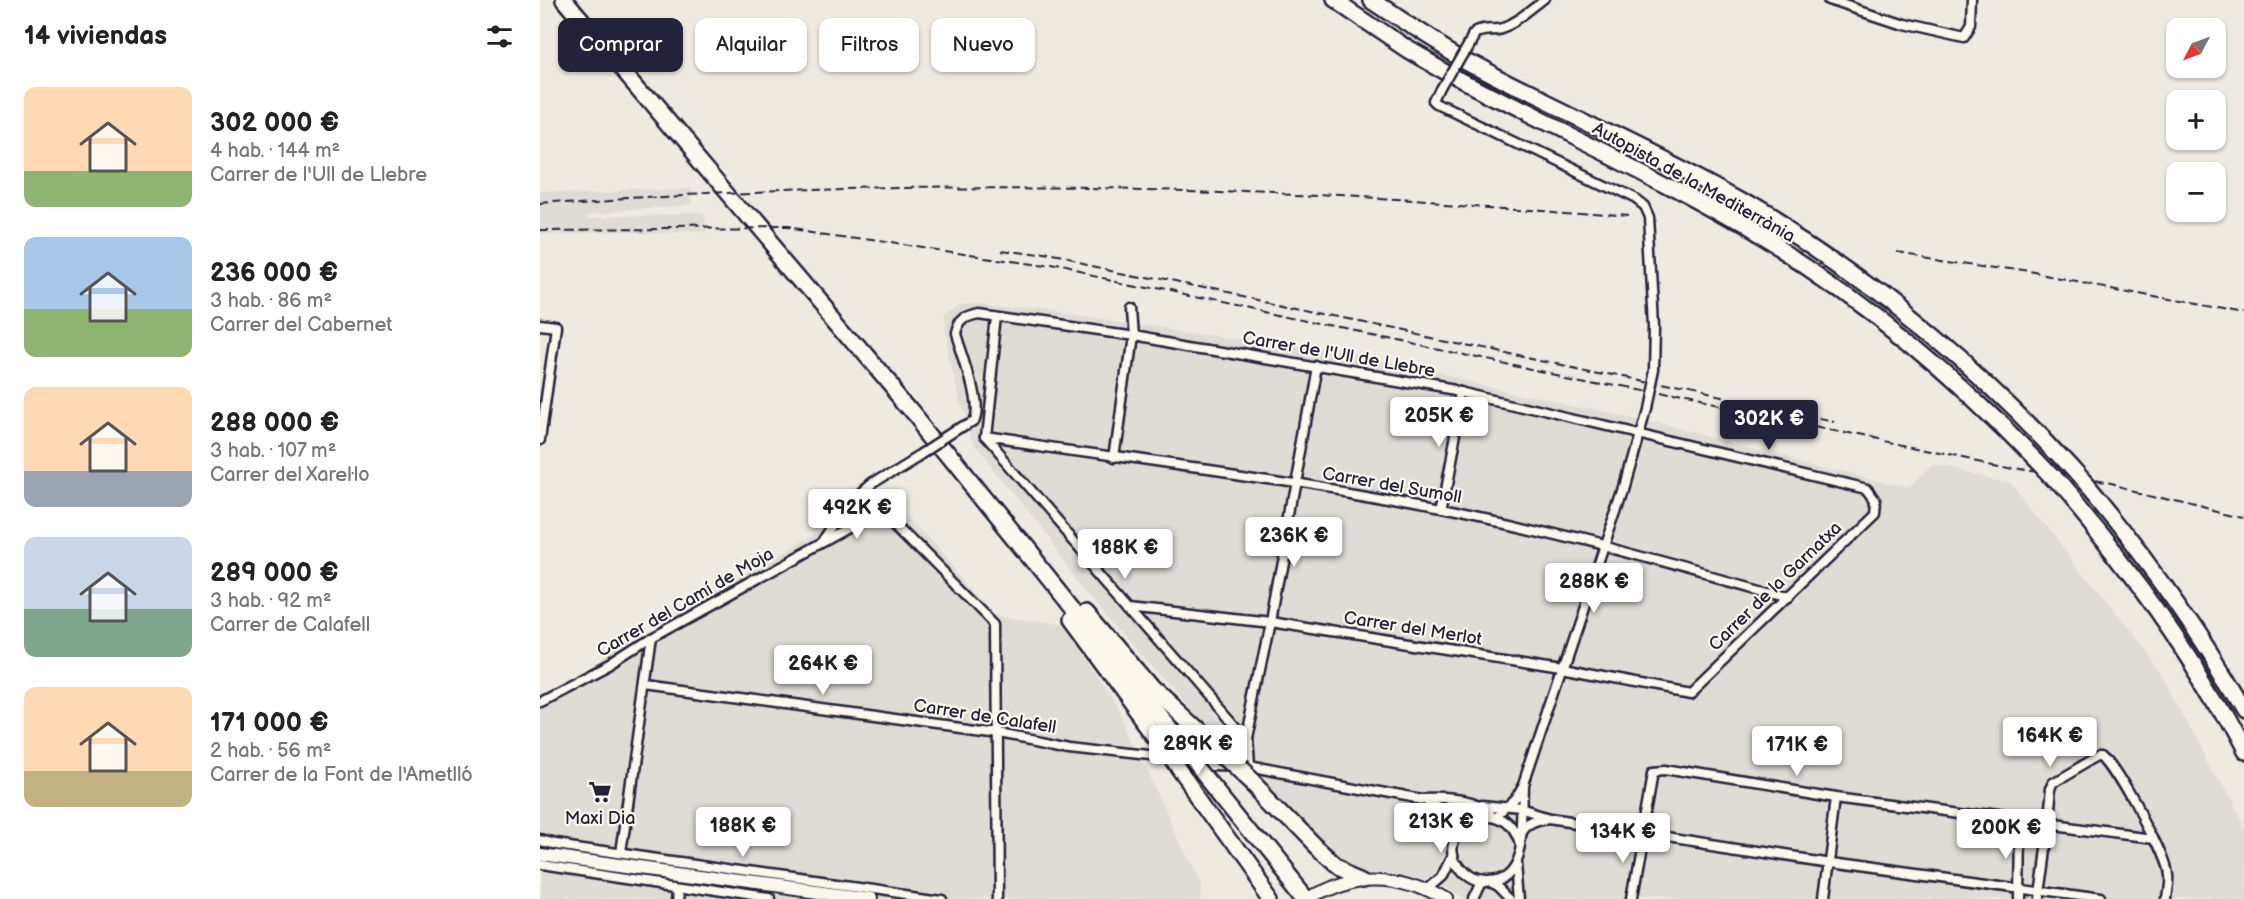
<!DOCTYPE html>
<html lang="es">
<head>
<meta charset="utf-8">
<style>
	body { margin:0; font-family:"Balsamiq Sans",sans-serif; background:#f6f6f6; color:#222; height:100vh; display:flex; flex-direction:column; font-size:22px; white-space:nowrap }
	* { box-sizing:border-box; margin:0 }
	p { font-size:20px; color:#767676 }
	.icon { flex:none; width:33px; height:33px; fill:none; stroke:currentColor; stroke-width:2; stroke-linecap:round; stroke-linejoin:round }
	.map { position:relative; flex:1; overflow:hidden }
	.drawer { display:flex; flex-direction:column; background:#fff; width:540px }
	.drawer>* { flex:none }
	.hud { position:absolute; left:18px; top:18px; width:570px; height:54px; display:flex; gap:12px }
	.needle { width:39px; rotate:229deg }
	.buttons { position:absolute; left:1626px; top:18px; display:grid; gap:12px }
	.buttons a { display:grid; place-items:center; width:60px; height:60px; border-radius:12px; background:#fff; box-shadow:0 2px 4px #0004; font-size:30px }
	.price { position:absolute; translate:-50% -51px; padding:0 14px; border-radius:6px; background:#fff; color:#222; font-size:20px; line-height:39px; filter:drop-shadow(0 2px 3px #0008) }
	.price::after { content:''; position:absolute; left:50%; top:36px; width:18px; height:14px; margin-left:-9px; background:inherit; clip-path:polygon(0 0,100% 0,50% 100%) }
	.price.on { background:#22223b; color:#fff }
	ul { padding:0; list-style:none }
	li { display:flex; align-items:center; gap:18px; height:150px; padding:0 24px }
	li span { display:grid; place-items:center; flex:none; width:168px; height:120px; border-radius:12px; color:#555 }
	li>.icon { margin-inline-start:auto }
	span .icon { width:72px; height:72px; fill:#fffc; stroke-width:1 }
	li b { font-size:26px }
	h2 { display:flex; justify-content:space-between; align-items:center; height:72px; padding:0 24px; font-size:26px }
	.chip { padding:0 21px; border-radius:12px; background:#fff; box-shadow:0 2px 4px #0004; font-size:21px; line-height:54px }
	.chip.on { background:#22223b; color:#fff }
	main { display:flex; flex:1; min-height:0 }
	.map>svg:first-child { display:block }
</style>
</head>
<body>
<main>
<section class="drawer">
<h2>14 viviendas<svg class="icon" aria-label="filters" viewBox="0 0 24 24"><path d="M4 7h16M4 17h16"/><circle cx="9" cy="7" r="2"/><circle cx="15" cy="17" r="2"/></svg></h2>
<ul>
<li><span style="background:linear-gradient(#ffd9b3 70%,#8fb573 0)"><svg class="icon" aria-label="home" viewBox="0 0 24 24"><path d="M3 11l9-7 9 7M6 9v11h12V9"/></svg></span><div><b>302 000 €</b><p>4 hab. · 144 m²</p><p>Carrer de l'Ull de Llebre</p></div></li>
<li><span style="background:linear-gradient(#a9c7e8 60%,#8fb573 0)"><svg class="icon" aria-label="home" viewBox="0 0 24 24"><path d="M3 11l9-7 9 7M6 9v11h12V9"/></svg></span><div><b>236 000 €</b><p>3 hab. · 86 m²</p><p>Carrer del Cabernet</p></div></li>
<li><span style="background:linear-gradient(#ffd9b3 70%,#9aa5b1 0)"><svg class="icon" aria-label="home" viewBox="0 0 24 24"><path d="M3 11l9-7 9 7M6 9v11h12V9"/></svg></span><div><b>288 000 €</b><p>3 hab. · 107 m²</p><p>Carrer del Xarel·lo</p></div></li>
<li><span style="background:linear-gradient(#c9d6e8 60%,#7fa58c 0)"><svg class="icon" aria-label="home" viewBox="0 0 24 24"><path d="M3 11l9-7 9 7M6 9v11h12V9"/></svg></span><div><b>289 000 €</b><p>3 hab. · 92 m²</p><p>Carrer de Calafell</p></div></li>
<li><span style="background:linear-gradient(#ffd9b3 70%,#c2b280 0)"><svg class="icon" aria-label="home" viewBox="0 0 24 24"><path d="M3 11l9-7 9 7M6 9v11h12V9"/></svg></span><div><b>171 000 €</b><p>2 hab. · 56 m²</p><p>Carrer de la Font de l'Ametlló</p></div></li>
</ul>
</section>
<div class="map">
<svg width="1704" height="899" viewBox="0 0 1704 899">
	<rect width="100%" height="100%" fill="#eeeae2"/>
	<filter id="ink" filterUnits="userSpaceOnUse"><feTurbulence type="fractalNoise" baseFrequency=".0167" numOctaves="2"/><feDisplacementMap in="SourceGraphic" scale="12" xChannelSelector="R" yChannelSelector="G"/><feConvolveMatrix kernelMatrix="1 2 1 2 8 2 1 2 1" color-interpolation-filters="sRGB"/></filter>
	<g filter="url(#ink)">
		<g fill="#dfdbd5">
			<path d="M150 188 152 205 48 212V216L162 215 165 235 84 232 0 234V193Z"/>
			<path d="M441 303 535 314 808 355 1090 416 1369 488 1392 464 1470 481 1624 676 1704 829V899H921L905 886 886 878 850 869 825 868 794 854 657 718 548 591 433 446 419 399 404 333V317L420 304Z"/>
			<path d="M346 493 457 615 523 625 584 720 660 885V899H0V700L63 659Z"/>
		</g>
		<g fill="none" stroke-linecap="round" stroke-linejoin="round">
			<g stroke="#22223b" stroke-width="13">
				<g id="street">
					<path d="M1290 0 1362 24 1424 38 1431 27 1432 0"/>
					<path d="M934 34C943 28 952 32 961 29 977 24 992 10 1005 0"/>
					<path d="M902 90 896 103 899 106 1094 200 1103 207 1108 218 1114 326 1113 370"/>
					<path d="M0 325 16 327 0 440"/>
					<path d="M431 421C441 404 421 354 415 334 418 320 426 316 439 313L591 335 924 392 1328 488 1336 499 1335 512 1148 692 1022 668 730 622 590 606"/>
					<path d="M444 438C596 461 750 479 901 509 1018 532 1133 565 1248 597"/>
					<path d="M444 438 706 739"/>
					<path d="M444 438 457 316"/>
					<path d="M574 458 591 335 589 307"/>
					<path d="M901 509 924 392"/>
					<path d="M285 541 310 502 331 484 383 452"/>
					<path d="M106 685 457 733 529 747 611 756 677 766 708 767 883 800C906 799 938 800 954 817"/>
					<path d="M0 701 69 665 111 638 323 521 338 514 349 517 455 624 457 899"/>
					<path d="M708 767 706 739 730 622 776 366"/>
					<path d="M884 800C903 810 908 815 917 834"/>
					<path d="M942 806 981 810 1010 819 1289 862 1561 899"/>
					<path d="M957 818 975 800 983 786 1083 486 1105 408"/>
					<path d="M981 835C987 823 997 821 1010 819"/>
					<path d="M0 840 14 844 402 899"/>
					<path d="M980 846C964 788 891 828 920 868 927 877 937 883 948 882 989 881 981 818 983 789"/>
					<path d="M81 853 111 638"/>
					<path d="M976 864 979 899"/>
					<path d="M0 865 229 899"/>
					<path d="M950 882 958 886 971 899"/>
					<path d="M888 889 903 876 914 854"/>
					<path d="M136 899 137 887"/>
					<path d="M934 899 942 882"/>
					<path d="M1091 899 1114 770 1126 769 1296 797 1613 838"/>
					<path d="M1283 899 1296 797"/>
					<path d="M1478 899 1479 822"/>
					<path d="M1497 899 1507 825 1510 789 1513 782 1559 755H1563C1578 768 1626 856 1627 875 1628 883 1626 891 1625 899"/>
				</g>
			</g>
			<g stroke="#22223b" stroke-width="16">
				<g id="secondary">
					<path d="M0 854 328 899"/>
					<path d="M766 899C810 870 861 871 906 899"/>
				</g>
			</g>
			<g stroke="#22223b" stroke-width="20">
				<g id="highway">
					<path d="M24 0 372 410 648 752"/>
					<path d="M793 0 867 50 902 70C1008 128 1119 176 1223 239 1324 299 1415 377 1497 462"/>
					<path d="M831 0C862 21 894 42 927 61 1017 110 1113 150 1202 201 1325 273 1435 363 1531 469"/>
					<path d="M1514 480C1586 564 1653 653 1704 753"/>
					<path d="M1546 486C1606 557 1658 630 1704 710"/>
					<path d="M547 612 612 689 686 757"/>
					<path d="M530 620 625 749"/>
					<path d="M639 771 731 899"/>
					<path d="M668 777 766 899"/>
					<path d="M711 780 775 846 796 865 824 877"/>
				</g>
			</g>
			<use href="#street" stroke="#fbf7ec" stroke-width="8"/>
			<use href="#secondary" stroke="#fbf7ec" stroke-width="12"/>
			<use href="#highway" stroke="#fbf7ec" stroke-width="15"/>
			<g stroke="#22223b" stroke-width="2" stroke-dasharray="9 4.5" stroke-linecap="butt">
				<path d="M0 204C364 177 723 184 1087 216"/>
				<path d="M0 230 248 228 511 267 1471 468 1572 484 1704 516"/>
				<path d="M460 250 504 256 738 304 1295 422"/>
				<path d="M1357 253 1489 273 1704 313"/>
			</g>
			<g stroke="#22223b" stroke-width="13" stroke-linecap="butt">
				<g id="street-bridge">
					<path d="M902 90 934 34"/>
					<path d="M1105 408 1113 370"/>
					<path d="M383 452 431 421"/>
				</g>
			</g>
			<g stroke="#22223b" stroke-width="20" stroke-linecap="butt">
				<g id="highway-bridge">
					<path d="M1497 462 1514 480"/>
					<path d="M1531 469 1546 486"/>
					<path d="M625 749 639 771"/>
					<path d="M648 752 668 777"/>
					<path d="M686 757 711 780"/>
				</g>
			</g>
			<use href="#street-bridge" stroke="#fbf7ec" stroke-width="8"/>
			<use href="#highway-bridge" stroke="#fbf7ec" stroke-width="15"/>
		</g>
	</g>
	<defs>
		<g id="supermarket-bare" transform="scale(1.8)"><path d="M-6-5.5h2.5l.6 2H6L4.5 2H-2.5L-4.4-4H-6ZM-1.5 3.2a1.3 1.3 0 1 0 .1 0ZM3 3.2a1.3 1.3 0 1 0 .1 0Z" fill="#22223b" stroke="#fbf7ec" stroke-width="2.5" paint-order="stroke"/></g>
	</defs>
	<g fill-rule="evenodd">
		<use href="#supermarket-bare" x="60" y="792"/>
	</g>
	<g text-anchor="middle" stroke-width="4.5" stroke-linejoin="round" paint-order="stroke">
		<g font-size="18" fill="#22223b" stroke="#fbf7ec">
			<text transform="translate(1154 182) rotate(29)" y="6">Autopista de la Mediterrània</text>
			<text transform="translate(799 354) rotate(10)" y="6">Carrer de l'Ull de Llebre</text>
			<text transform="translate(852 485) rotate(10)" y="6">Carrer del Sumoll</text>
			<text transform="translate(1235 586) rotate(-44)" y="6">Carrer de la Garnatxa</text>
			<text transform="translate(145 602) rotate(-30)" y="6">Carrer del Camí de Moja</text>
			<text transform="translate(873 628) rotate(9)" y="6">Carrer del Merlot</text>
			<text transform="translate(445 716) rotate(9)" y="6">Carrer de Calafell</text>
		</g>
		<g font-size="18" fill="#22223b" stroke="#fbf7ec">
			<text x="60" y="824">Maxi Dia</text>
		</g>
	</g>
</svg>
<div class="buttons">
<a><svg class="needle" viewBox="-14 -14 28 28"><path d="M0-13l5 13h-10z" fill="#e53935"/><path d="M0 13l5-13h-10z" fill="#767676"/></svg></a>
<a>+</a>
<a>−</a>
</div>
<b class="price" style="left:899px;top:448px">205K €</b>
<b class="price on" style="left:1229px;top:451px">302K €</b>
<b class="price" style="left:317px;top:540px">492K €</b>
<b class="price" style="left:754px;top:568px">236K €</b>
<b class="price" style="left:585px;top:580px">188K €</b>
<b class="price" style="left:1054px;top:614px">288K €</b>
<b class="price" style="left:283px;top:696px">264K €</b>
<b class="price" style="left:1510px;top:768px">164K €</b>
<b class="price" style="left:658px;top:776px">289K €</b>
<b class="price" style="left:1257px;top:777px">171K €</b>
<b class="price" style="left:901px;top:854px">213K €</b>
<b class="price" style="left:203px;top:858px">188K €</b>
<b class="price" style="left:1466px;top:860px">200K €</b>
<b class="price" style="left:1083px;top:864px">134K €</b>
<div class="hud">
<a class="chip on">Comprar</a>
<a class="chip">Alquilar</a>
<a class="chip">Filtros</a>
<a class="chip">Nuevo</a>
</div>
</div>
</main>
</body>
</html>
